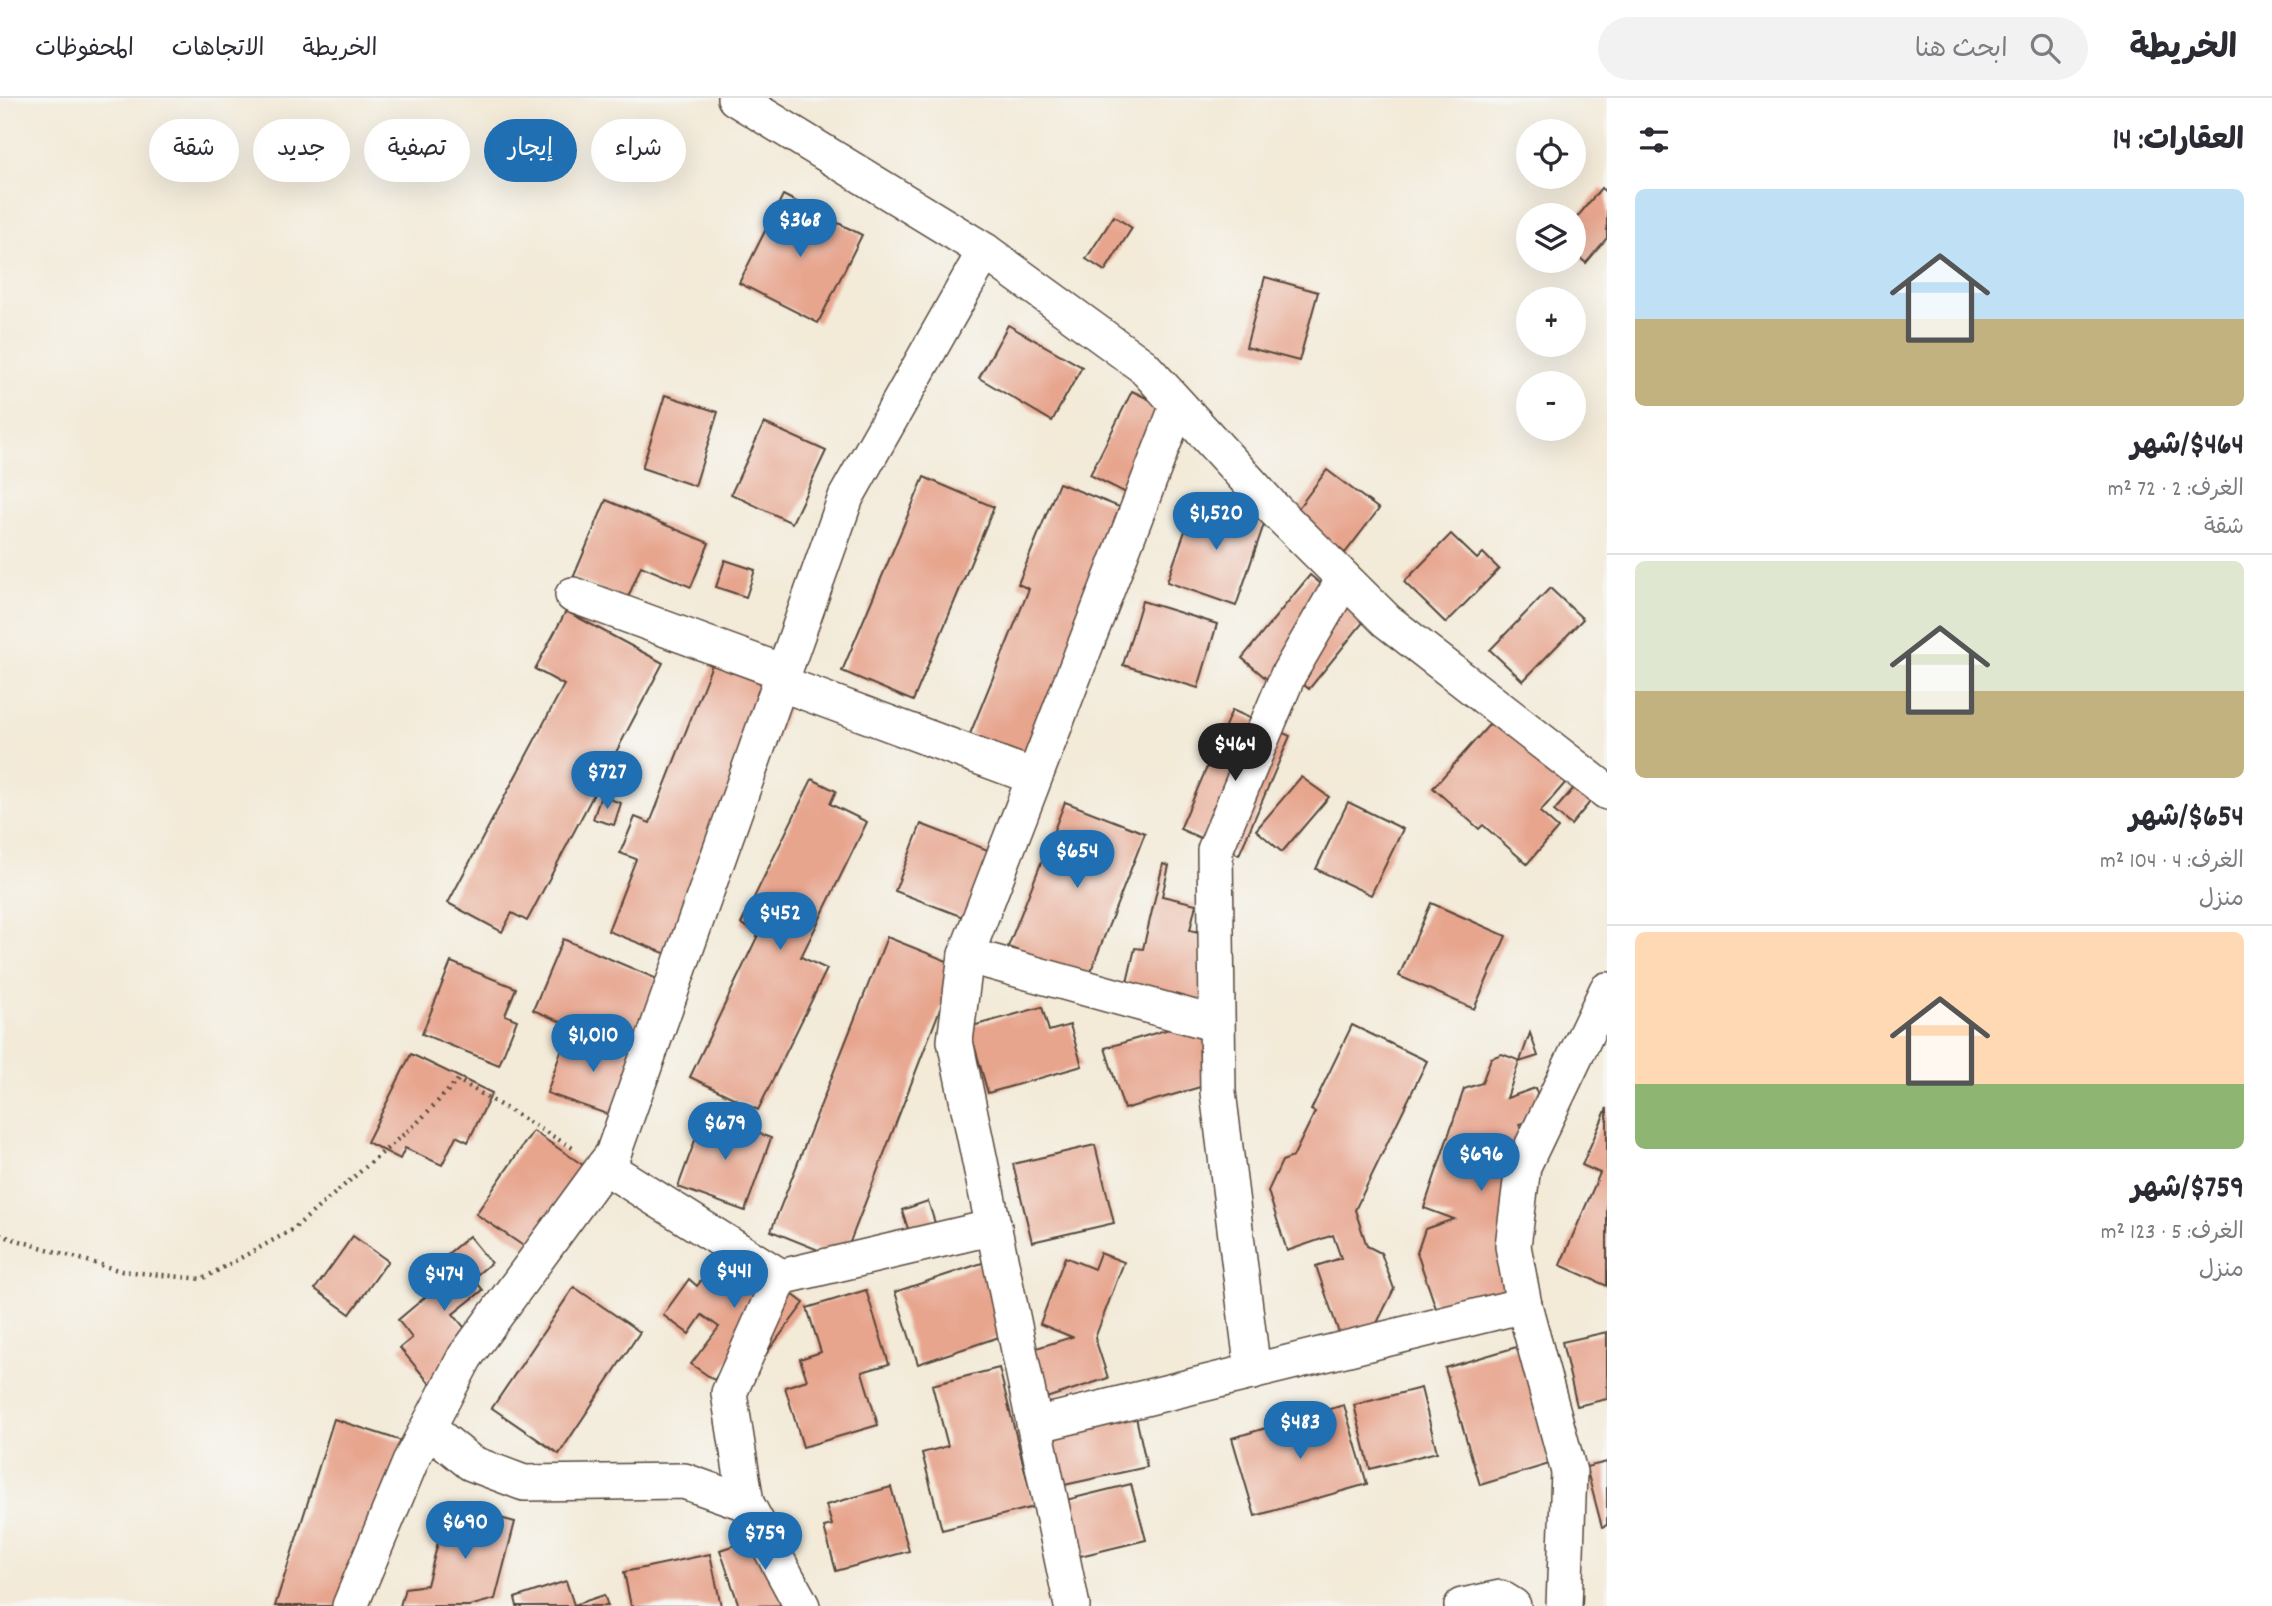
<!DOCTYPE html>
<html lang="ar">
<head>
<meta charset="utf-8">
<style>
	body { margin:0; font-family:Dekko,"Playpen Sans Arabic",sans-serif; background:#f2f2f3; color:#2b2b33; direction:rtl; height:100vh; display:flex; flex-direction:column; font-size:26px; white-space:nowrap }
	* { box-sizing:border-box; margin:0 }
	p { font-size:23px; color:#7c7c81 }
	.icon { flex:none; width:38px; height:38px; fill:none; stroke:currentColor; stroke-width:2; stroke-linecap:round; stroke-linejoin:round }
	.map { position:relative; flex:1; overflow:hidden; direction:ltr }
	.panel { display:flex; flex-direction:column; background:#fff; width:665px }
	.panel>* { flex:none }
	.top-card { position:absolute; left:21px; top:21px; width:665px; height:63px; direction:rtl; display:flex; gap:14px }
	.controls { position:absolute; left:1516px; top:21px; display:grid; gap:14px }
	.controls a { display:grid; place-items:center; width:70px; height:70px; border-radius:50%; background:#fff; box-shadow:0 7px 28px #0002; font-size:35px }
	.price { position:absolute; translate:-50% -60px; padding:0 16px; border-radius:24px; background:#1f6fb2; color:#fff; font-size:23px; line-height:46px; filter:drop-shadow(0 2px 4px #0008) }
	.price::after { content:''; position:absolute; left:50%; top:42px; width:21px; height:16px; margin-left:-10px; background:inherit; clip-path:polygon(0 0,100% 0,50% 100%) }
	.price.active { background:#222; color:#fff }
	ul { padding:0; list-style:none }
	li { display:grid; align-content:center; gap:14px; height:371px; padding:0 28px }
	li+li { border-top:2px solid #e1e1e2 }
	li span { display:grid; place-items:center; height:217px; border-radius:10px; color:#555 }
	li>.icon { margin-inline-start:auto }
	span .icon { width:126px; height:126px; fill:#fffc; stroke-width:1 }
	li b { font-size:30px }
	h2 { display:flex; justify-content:space-between; align-items:center; height:84px; padding:0 28px; font-size:30px }
	.chip { padding:0 24px; border-radius:32px; background:#fff; box-shadow:0 7px 28px #0002; font-size:24px; line-height:63px }
	.chip.active { background:#1f6fb2; color:#fff }
	header { display:flex; align-items:center; gap:42px; box-sizing:border-box; height:98px; padding:0 35px; background:#fff; border-bottom:2px solid #e1e1e2 }
	header strong { font-size:33px }
	nav { display:flex; gap:38px; margin-inline-start:auto; font-size:24px }
	.search { width:490px; height:63px; background:#f2f2f3; display:flex; align-items:center; gap:18px; box-sizing:border-box; padding:0 24px; border-radius:38px; color:#7c7c81; font-size:26px }
	main { display:flex; flex:1; min-height:0 }
	.map>svg:first-child { display:block }
</style>
</head>
<body>
<header>
<strong>الخريطة</strong>
<div class="search"><svg class="icon" aria-label="search" viewBox="0 0 24 24"><circle cx="10" cy="10" r="6"/><path d="M15 15l6 6"/></svg>ابحث هنا</div>
<nav><a>الخريطة</a><a>الاتجاهات</a><a>المحفوظات</a></nav>
</header>
<main>
<section class="panel">
<h2>العقارات: 14<svg class="icon" aria-label="filters" viewBox="0 0 24 24"><path d="M4 7h16M4 17h16"/><circle cx="9" cy="7" r="2"/><circle cx="15" cy="17" r="2"/></svg></h2>
<ul>
<li><span style="background:linear-gradient(#bfe0f5 60%,#c2b280 0)"><svg class="icon" aria-label="home" viewBox="0 0 24 24"><path d="M3 11l9-7 9 7M6 9v11h12V9"/></svg></span><div><b>$464/شهر</b><p>الغرف: 2 · 72 m²</p><p>شقة</p></div></li>
<li><span style="background:linear-gradient(#dfe7d0 60%,#c2b280 0)"><svg class="icon" aria-label="home" viewBox="0 0 24 24"><path d="M3 11l9-7 9 7M6 9v11h12V9"/></svg></span><div><b>$654/شهر</b><p>الغرف: 4 · 104 m²</p><p>منزل</p></div></li>
<li><span style="background:linear-gradient(#ffd9b3 70%,#8fb573 0)"><svg class="icon" aria-label="home" viewBox="0 0 24 24"><path d="M3 11l9-7 9 7M6 9v11h12V9"/></svg></span><div><b>$759/شهر</b><p>الغرف: 5 · 123 m²</p><p>منزل</p></div></li>
</ul>
</section>
<div class="map">
<svg width="1607" height="1508" viewBox="0 0 1607 1508">
	<rect width="100%" height="100%" fill="#f6f6f2"/>
	<filter id="ink" filterUnits="userSpaceOnUse"><feTurbulence type="fractalNoise" baseFrequency=".0143" numOctaves="2"/><feDisplacementMap in="SourceGraphic" scale="14" xChannelSelector="R" yChannelSelector="G"/><feConvolveMatrix kernelMatrix="1 2 1 2 8 2 1 2 1" color-interpolation-filters="sRGB"/></filter>
	<filter id="wash" filterUnits="userSpaceOnUse"><feTurbulence type="fractalNoise" baseFrequency=".00686" numOctaves="4" result="noise"/><feDisplacementMap in="SourceGraphic" scale="28" xChannelSelector="R" yChannelSelector="G"/><feGaussianBlur stdDeviation="1.57" result="paint"/><feColorMatrix in="noise" values="0 0 0 0 0 0 0 0 0 0 0 0 0 0 0 0 0 1.4 0 .05"/><feComposite in="paint" operator="in"/></filter>
	<g filter="url(#wash)">
		<rect width="100%" height="100%" fill="#f3ead8"/>
		<g id="blocks">
			<g fill="#e7a58e">
				<path d="M1601 90 1607 95V140L1586 165 1573 154V124Z"/>
				<path d="M783 97 862 137 818 225 739 185Z"/>
				<path d="M1114 118 1132 130 1105 173 1086 161Z"/>
				<path d="M1265 179 1318 194 1299 263 1246 249Z"/>
				<path d="M1008 227 1082 269 1052 323 979 280Z"/>
				<path d="M1132 293 1169 311 1128 396 1090 377Z"/>
				<path d="M665 297 718 314 695 388 642 370Z"/>
				<path d="M764 325 826 353 792 425 731 396Z"/>
				<path d="M1327 372 1379 411 1345 455 1293 417Z"/>
				<path d="M924 379 994 409 913 603 842 573Z"/>
				<path d="M1059 385 1132 414 1032 661 970 636 1029 491 1018 486Z"/>
				<path d="M1197 399 1265 423 1236 508 1167 484Z"/>
				<path d="M606 402 709 445 691 489 641 468 627 502 573 480Z"/>
				<path d="M1451 436 1477 461 1483 455 1499 471 1446 525 1404 484Z"/>
				<path d="M725 462 755 472 746 499 716 489Z"/>
				<path d="M1310 477 1365 522 1309 591 1286 573 1274 587 1242 560Z"/>
				<path d="M1550 490 1583 521 1523 583 1490 552Z"/>
				<path d="M1142 503 1217 526 1198 590 1123 567Z"/>
				<path d="M566 513 663 565 527 823 512 815 502 834 448 805 564 587 535 571Z"/>
				<path d="M715 559 796 591 687 864 608 833 636 761 620 755 635 719 650 725Z"/>
				<path d="M1232 612 1290 638 1239 757 1180 731Z"/>
				<path d="M1495 620 1566 684 1540 714 1558 730 1527 766 1483 727 1479 731 1433 690Z"/>
				<path d="M1301 679 1329 699 1282 754 1256 732Z"/>
				<path d="M812 681 836 693 830 706 867 724 801 859 827 871 758 1012 690 979 759 835 741 826Z"/>
				<path d="M1579 684 1595 698 1571 727 1554 713Z"/>
				<path d="M601 698 621 705 614 727 593 721Z"/>
				<path d="M1065 704 1145 735 1088 880 1008 849Z"/>
				<path d="M1348 704 1403 731 1371 797 1316 771Z"/>
				<path d="M921 726 993 754 968 821 895 793Z"/>
				<path d="M1163 766 1169 768 1162 798 1196 806 1190 832 1228 841 1211 910 1126 889 1135 850 1143 851Z"/>
				<path d="M1431 805 1506 838 1474 911 1399 878Z"/>
				<path d="M887 839 957 867 843 1162 771 1133Z"/>
				<path d="M563 841 662 883 632 954 533 912Z"/>
				<path d="M451 864 516 890 505 917 517 922 499 967 422 936Z"/>
				<path d="M1042 909 1049 933 1070 927 1082 968 988 995 969 929Z"/>
				<path d="M1203 921 1221 983 1124 1011 1105 950Z"/>
				<path d="M1352 927 1427 963 1355 1112 1367 1148 1381 1155 1394 1191 1377 1225 1340 1238 1316 1168 1341 1160 1333 1137 1287 1153 1268 1093 1282 1063 1293 1059 1315 1014 1311 1012Z"/>
				<path d="M568 932 640 958 618 1020 547 995Z"/>
				<path d="M1530 935 1538 958 1519 964 1507 1000 1535 990 1543 1011 1540 1018 1519 1026 1527 1049 1520 1191 1439 1219 1417 1155 1425 1131 1454 1121 1424 1110 1464 991 1482 985 1491 960 1502 956 1520 963Z"/>
				<path d="M411 956 492 995 468 1044 456 1038 442 1067 405 1050 400 1061 367 1044Z"/>
				<path d="M1607 1010V1188L1560 1167 1600 1075 1582 1067Z"/>
				<path d="M705 1015 771 1040 745 1113 678 1089Z"/>
				<path d="M533 1033 596 1076 540 1159 476 1116Z"/>
				<path d="M1095 1047 1114 1125 1032 1144 1013 1066Z"/>
				<path d="M928 1103 935 1125 909 1134 902 1112Z"/>
				<path d="M353 1138 388 1163 350 1216 315 1191Z"/>
				<path d="M469 1138 491 1165 473 1180 483 1192 453 1216 479 1247 431 1287 400 1250 412 1240 398 1222 436 1190 424 1176Z"/>
				<path d="M727 1148 804 1205 766 1256 745 1241 714 1282 691 1266 719 1229 702 1217 689 1236 663 1217 689 1181 697 1188Z"/>
				<path d="M1100 1155 1124 1164 1095 1240 1108 1280 1040 1302 1024 1254 1072 1239 1040 1226 1065 1159 1094 1171Z"/>
				<path d="M985 1164 1008 1236 918 1266 895 1194Z"/>
				<path d="M574 1189 640 1234 559 1356 492 1310Z"/>
				<path d="M866 1192 889 1266 862 1274 878 1327 803 1349 785 1289 807 1282 800 1261 821 1254 807 1210Z"/>
				<path d="M1607 1234V1301L1577 1308 1562 1244Z"/>
				<path d="M1520 1248 1559 1363 1480 1387 1445 1270Z"/>
				<path d="M999 1270 1034 1409 942 1432 922 1355 948 1348 932 1287Z"/>
				<path d="M1421 1290 1437 1354 1370 1371 1354 1307Z"/>
				<path d="M1344 1307 1367 1386 1255 1418 1232 1340Z"/>
				<path d="M1134 1310 1147 1369 1055 1389 1042 1330Z"/>
				<path d="M334 1321 408 1345 350 1508H275Z"/>
				<path d="M1607 1364V1427L1602 1429 1586 1369Z"/>
				<path d="M1131 1386 1146 1442 1076 1459 1062 1403Z"/>
				<path d="M891 1389 909 1453 836 1473 824 1429 832 1427 826 1407Z"/>
				<path d="M448 1406 515 1424 495 1501 469 1508H400L405 1490 427 1487Z"/>
				<path d="M784 1431 809 1507 739 1508 720 1452Z"/>
				<path d="M710 1456 721 1508H631L624 1474Z"/>
				<path d="M566 1483 574 1507 604 1497 608 1508H517L515 1500Z"/>
			</g>
		</g>
	</g>
	<g filter="url(#ink)">
		<use href="#blocks" fill-opacity="0" stroke="#57473a" stroke-width="2"/>
		<g fill="none" stroke-linecap="round" stroke-linejoin="round">
			<g stroke="#57473a" stroke-width="38">
				<g id="minor">
					<path d="M735 0 985 153 1143 268 1272 409 1387 523 1607 694"/>
					<path d="M573 497 783 574"/>
					<path d="M780 585 1034 679"/>
					<path d="M966 857 1216 926"/>
					<path d="M604 1068 781 1179 994 1129"/>
					<path d="M1253 1274 1218 994 1215 752 1288 577 1344 481"/>
					<path d="M1035 1327 1524 1207"/>
					<path d="M428 1330 471 1365 524 1385 684 1383 746 1405 802 1508"/>
					<path d="M746 1405 729 1295 781 1179"/>
					<path d="M350 1508 412 1360 465 1259 613 1056 846 399 985 153"/>
					<path d="M1072 1508 955 943 966 857 1178 307"/>
					<path d="M1462 1508 1500 1500 1513 1508"/>
					<path d="M1564 1508 1569 1374 1524 1207 1513 1148 1523 1068 1607 892"/>
				</g>
			</g>
			<path stroke="#57473a" stroke-width="4.5" stroke-dasharray="2 5" stroke-linecap="butt" d="M0 1137 121 1173 202 1181 292 1132 417 1025 458 982 576 1052"/>
			<use href="#minor" stroke="#fff" stroke-width="35"/>
		</g>
	</g>
</svg>
<div class="controls">
<a><svg class="icon" aria-label="locate" viewBox="0 0 24 24"><circle cx="12" cy="12" r="6"/><path d="M12 2v4M12 18v4M2 12h4M18 12h4"/></svg></a>
<a><svg class="icon" aria-label="layers" viewBox="0 0 24 24"><path d="M12 4l9 5-9 5-9-5zM3 14l9 5 9-5"/></svg></a>
<a>+</a>
<a>−</a>
</div>
<b class="price" style="left:800px;top:161px">$368</b>
<b class="price" style="left:1216px;top:454px">$1,520</b>
<b class="price active" style="left:1235px;top:685px">$464</b>
<b class="price" style="left:607px;top:713px">$727</b>
<b class="price" style="left:1077px;top:792px">$654</b>
<b class="price" style="left:780px;top:854px">$452</b>
<b class="price" style="left:593px;top:976px">$1,010</b>
<b class="price" style="left:725px;top:1064px">$679</b>
<b class="price" style="left:1481px;top:1095px">$696</b>
<b class="price" style="left:734px;top:1212px">$441</b>
<b class="price" style="left:444px;top:1215px">$474</b>
<b class="price" style="left:1300px;top:1363px">$483</b>
<b class="price" style="left:465px;top:1463px">$690</b>
<b class="price" style="left:765px;top:1474px">$759</b>
<div class="top-card">
<a class="chip">شراء</a>
<a class="chip active">إيجار</a>
<a class="chip">تصفية</a>
<a class="chip">جديد</a>
<a class="chip">شقة</a>
</div>
</div>
</main>
</body>
</html>
